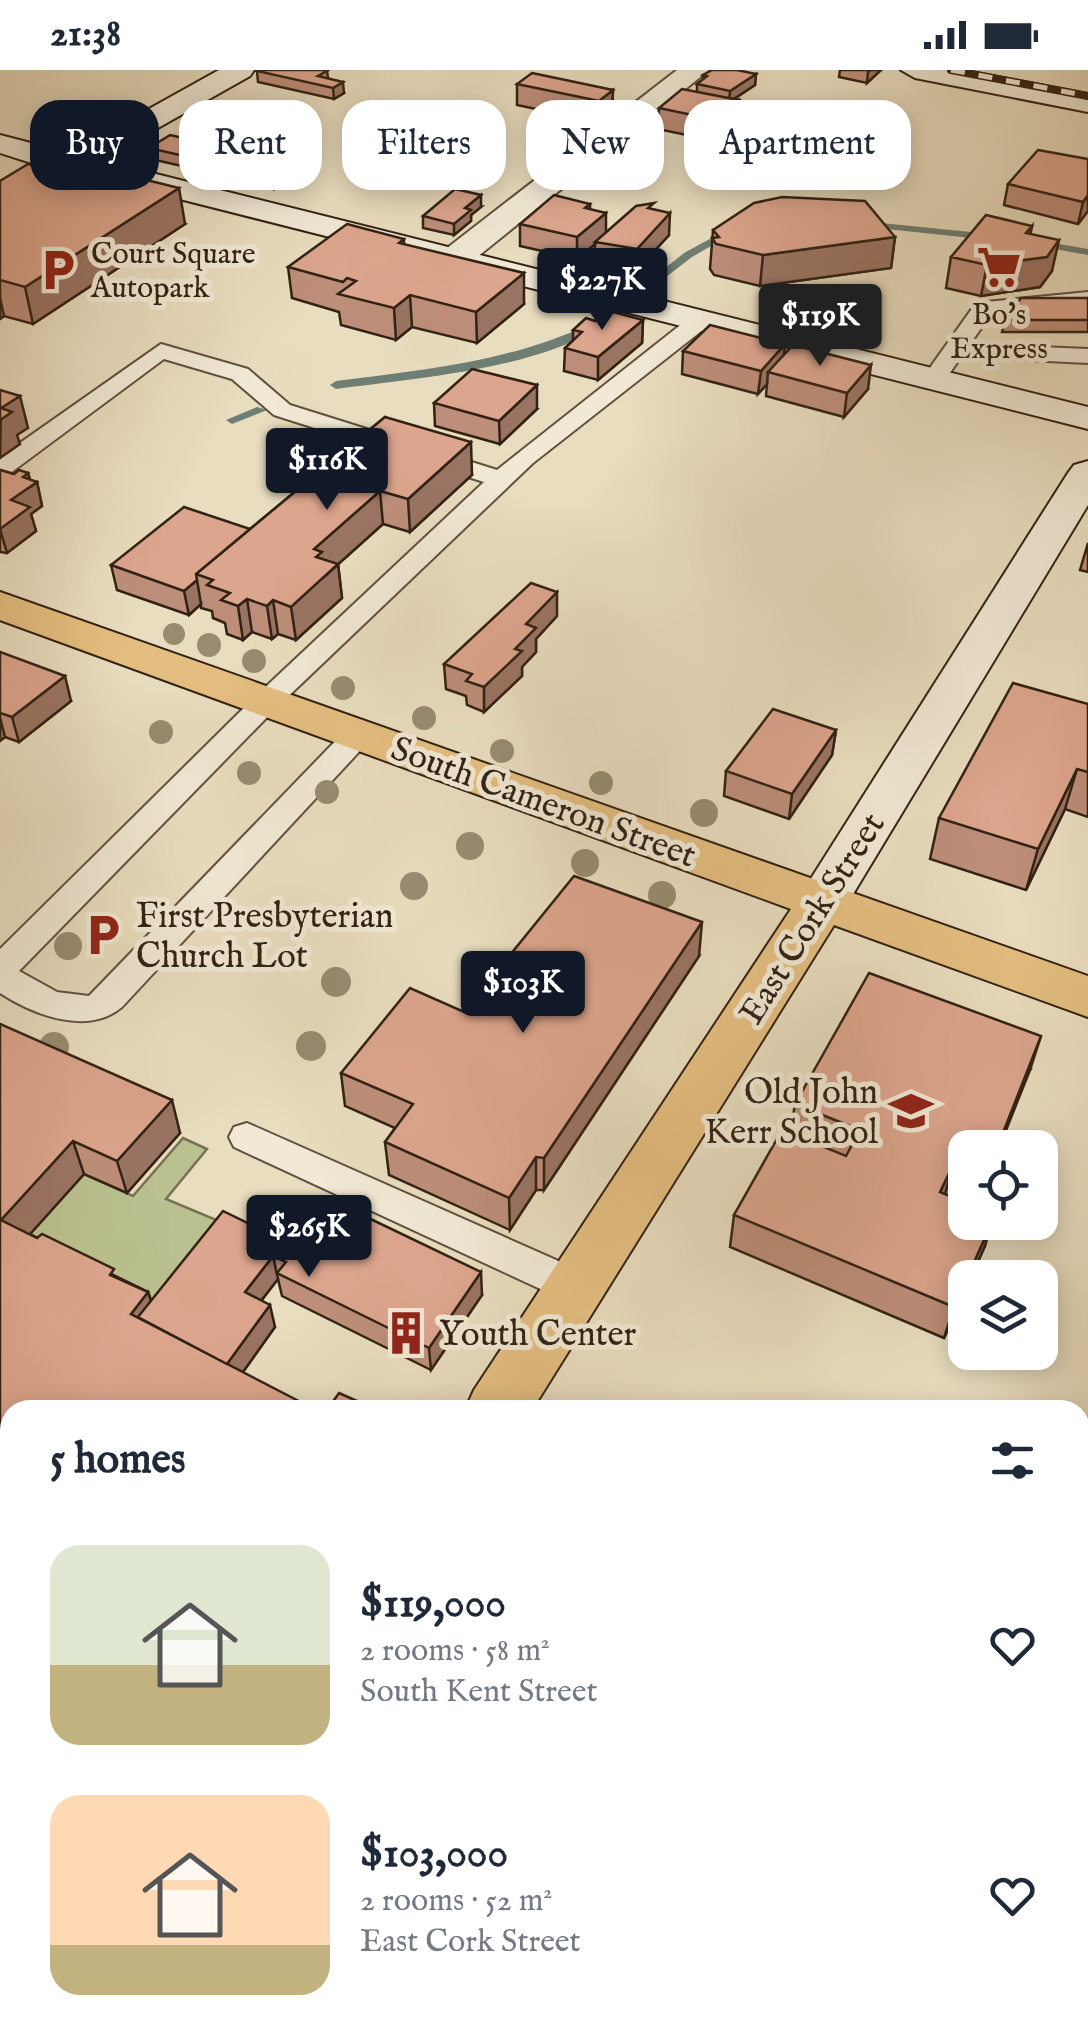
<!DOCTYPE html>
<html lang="en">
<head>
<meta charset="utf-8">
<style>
	body { margin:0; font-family:"IM FELL English",serif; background:#f6f6f7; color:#1f2937; height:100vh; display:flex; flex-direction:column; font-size:38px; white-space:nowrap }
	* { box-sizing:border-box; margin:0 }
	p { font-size:32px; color:#747a83 }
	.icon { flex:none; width:55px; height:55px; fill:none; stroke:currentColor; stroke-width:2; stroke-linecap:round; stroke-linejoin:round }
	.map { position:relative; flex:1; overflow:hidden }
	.sheet { position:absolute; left:0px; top:1330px; width:1090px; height:642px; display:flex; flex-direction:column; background:#fff; border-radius:30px 30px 0 0; box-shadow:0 5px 25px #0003 }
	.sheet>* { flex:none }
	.banner { position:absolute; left:30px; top:30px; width:1030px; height:90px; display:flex; gap:20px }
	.buttons { position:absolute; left:948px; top:1060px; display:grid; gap:20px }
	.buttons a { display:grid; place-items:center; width:110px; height:110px; border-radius:20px; background:#fff; box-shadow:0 5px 25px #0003; font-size:50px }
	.price { position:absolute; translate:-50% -85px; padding:0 22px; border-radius:10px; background:#111827; color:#fff; font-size:32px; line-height:65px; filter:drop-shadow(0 2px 5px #0008) }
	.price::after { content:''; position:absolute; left:50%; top:60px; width:30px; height:22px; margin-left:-15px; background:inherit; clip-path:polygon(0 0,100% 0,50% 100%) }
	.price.selected { background:#222; color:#fff }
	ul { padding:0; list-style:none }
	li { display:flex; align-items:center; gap:30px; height:250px; padding:0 50px }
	li span { display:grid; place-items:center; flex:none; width:280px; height:200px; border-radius:30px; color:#555 }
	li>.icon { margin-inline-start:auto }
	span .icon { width:120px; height:120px; fill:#fffc; stroke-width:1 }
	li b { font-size:42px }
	h2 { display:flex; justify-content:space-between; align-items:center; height:120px; padding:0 50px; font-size:42px }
	.tag { padding:0 35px; border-radius:30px; background:#fff; box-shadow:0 5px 25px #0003; font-size:35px; line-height:90px }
	.tag.selected { background:#111827; color:#fff }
	.status { display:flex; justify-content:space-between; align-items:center; height:70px; padding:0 50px; background:#fff; direction:ltr }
	.status svg { height:28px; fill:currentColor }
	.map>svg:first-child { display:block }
</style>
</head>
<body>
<div class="status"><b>21:38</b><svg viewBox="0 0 49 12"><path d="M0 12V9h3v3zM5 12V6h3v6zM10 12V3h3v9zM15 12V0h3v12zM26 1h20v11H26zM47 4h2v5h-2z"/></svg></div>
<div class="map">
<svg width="1088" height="1972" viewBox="0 0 1088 1972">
	<rect width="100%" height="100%" fill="#e9ddbf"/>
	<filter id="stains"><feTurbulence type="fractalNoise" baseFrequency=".002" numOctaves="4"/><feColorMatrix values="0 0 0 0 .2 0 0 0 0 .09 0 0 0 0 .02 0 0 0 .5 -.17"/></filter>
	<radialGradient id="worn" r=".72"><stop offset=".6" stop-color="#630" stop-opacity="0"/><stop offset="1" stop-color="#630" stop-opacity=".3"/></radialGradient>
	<path fill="#bac08f" stroke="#767152" stroke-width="2.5" d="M183 1068 207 1079 166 1129 233 1157 157 1254 14 1182 84 1104 133 1126Z"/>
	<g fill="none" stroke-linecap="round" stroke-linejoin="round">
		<g fill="#6f7e75" fill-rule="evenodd">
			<path d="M862 151 990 164 995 167 990 170 858 156 857 154Z"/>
			<path d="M728 159 737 161 692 187 653 217 644 215 684 183Z"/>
			<path d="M1036 170 1088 179V185L1032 175V171Z"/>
			<path d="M588 255 598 257C539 299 408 309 336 319L330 315 336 311C423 300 508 292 588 255Z"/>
			<path d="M257 337 267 340 232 354 226 350Z"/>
		</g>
		<g stroke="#60513f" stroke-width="4">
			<g id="lane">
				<path d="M1088 222V236L991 244 970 274 1088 279V293L961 287 942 314H926L922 309 976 233Z"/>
				<path d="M701 243 709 245 712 250 709 255 533 393 277 637 19 901 57 922 89 926 349 657H369L374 664 369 671 122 937C88 966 34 945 0 923V879L257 625 484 412 274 345 232 309 164 289 9 404 0 406V387L161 274 248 299 290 335 497 400 693 245Z"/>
				<path d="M247 1053 590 1205 596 1217 590 1229 576 1233 562 1229 234 1077 229 1067 234 1057Z"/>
			</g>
		</g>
		<g stroke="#60513f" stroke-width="4">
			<g id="street">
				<path d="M677 0H709L466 196H442L437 189 442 182Z"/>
				<path d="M0 1679 10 1683V1760L0 1755Z"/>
				<path d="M346 1962H439L443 1972H350Z"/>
			</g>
		</g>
		<g stroke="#322214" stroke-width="4">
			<g id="secondary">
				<path d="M219 0H254L250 6 126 76 92 88 1088 337V359L61 99 44 97 0 83V65L58 80 104 64Z"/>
				<path d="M901 0H960L1088 24V42L915 8Z"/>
				<path d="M1088 391V435L841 844 823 849 805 844 798 831 805 818 1068 403 1074 395Z"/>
			</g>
		</g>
		<g stroke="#322214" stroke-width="4">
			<g id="primary">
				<path d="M0 522 1088 906V947L834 855 532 1340H465L474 1320 791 839 0 550Z"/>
				<path d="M57 1962H141L137 1972H53Z"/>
			</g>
		</g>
		<use href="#lane" fill="#f1e9d5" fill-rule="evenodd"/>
		<use href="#street" fill="#f1e9d5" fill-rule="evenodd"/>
		<use href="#secondary" fill="#f1e9d5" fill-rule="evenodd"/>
		<use href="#primary" fill="#e4be80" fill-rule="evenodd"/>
		<g stroke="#322214" stroke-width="8">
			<path id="rail" d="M951 0 1088 26"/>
		</g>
		<use href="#rail" stroke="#f1e9d5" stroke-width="5" stroke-dasharray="14" stroke-linecap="butt"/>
	</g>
	<g fill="#978c72">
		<circle cx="174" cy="564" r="11"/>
		<circle cx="209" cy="575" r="12"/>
		<circle cx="254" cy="591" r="12"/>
		<circle cx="343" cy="618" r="12"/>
		<circle cx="424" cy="648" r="12"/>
		<circle cx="161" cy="662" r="12"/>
		<circle cx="502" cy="681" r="12"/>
		<circle cx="249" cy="703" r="12"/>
		<circle cx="601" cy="713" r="12"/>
		<circle cx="327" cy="722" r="12"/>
		<circle cx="704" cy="743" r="14"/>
		<circle cx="470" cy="776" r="14"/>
		<circle cx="585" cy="793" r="14"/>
		<circle cx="414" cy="816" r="14"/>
		<circle cx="662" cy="825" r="14"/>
		<circle cx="68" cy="876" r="14"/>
		<circle cx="336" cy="912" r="15"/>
		<circle cx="311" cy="976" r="15"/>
		<circle cx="54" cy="977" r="15"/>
	</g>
	<g fill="#bd8e79" stroke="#322214" stroke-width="2.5">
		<path d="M840 0H881L867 13 839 7Z"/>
		<path d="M257 1H327L328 8 344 23 334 29 258 12Z"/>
		<path d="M756 4 755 15 734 29 739 30 738 51 715 71 658 59 659 38 697 22V14L703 10V5Z"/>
		<path d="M517 14 613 20 612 41 598 52 517 35Z"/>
		<path d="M221 77V81L226 82 228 93 212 103 151 89 149 78Z"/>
		<path d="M302 86 303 97 274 119 241 111 240 100Z"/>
		<path d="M1088 89V141L1078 154 1004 135 1008 114Z"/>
		<path d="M0 111 185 154 33 254 4 246 0 249Z"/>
		<path d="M590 134V139L606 163 654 140 669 165 636 201 594 195 595 174 577 189 520 176V154Z"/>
		<path d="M481 137 471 145V151L454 165 423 158V146Z"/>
		<path d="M1032 156 1030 164 1052 201 1040 217 981 226 946 218 951 187Z"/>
		<path d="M713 160 895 167 891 198 760 216 714 205 710 199Z"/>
		<path d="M404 169V174L524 234 477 273 412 257 396 270 341 255 339 242 292 228 288 197Z"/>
		<path d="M1088 228V262H1002L1005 250Z"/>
		<path d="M643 250 642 273 598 310 564 301 565 278 573 271V260Z"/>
		<path d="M683 281 784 285 868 319 844 347 766 326 767 314 758 324 682 304Z"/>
		<path d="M434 333 537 339 500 374 435 356Z"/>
		<path d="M385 347 472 405 410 462 383 454 338 494 342 528 296 570 278 564 272 569 252 562 243 570 227 564 225 553 213 548 212 541 201 538V534L189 545 117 520 111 495 250 459Z"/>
		<path d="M0 400 14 404 28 403 30 410 37 412 42 436 31 444 36 461 7 483 0 482Z"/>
		<path d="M1088 473V502L1080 500Z"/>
		<path d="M557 546 536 569V582L522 597V606L484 642 467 635 466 626 446 619 444 594Z"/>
		<path d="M0 582 71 631 19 672 5 667 0 671Z"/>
		<path d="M1088 634V747L1065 739 1026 820 930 789 939 748Z"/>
		<path d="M836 660 832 685 789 749 724 726 726 701Z"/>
		<path d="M699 886 544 1120H536L510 1160 389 1105 385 1072 395 1058 345 1036 341 1003 464 942Z"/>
		<path d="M0 954 180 1063 127 1123 84 1104 30 1164 148 1222 151 1230 297 1177 482 1225 431 1300 282 1226 278 1209 261 1231 275 1257 243 1302 10 1340V1456L0 1450Z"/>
		<path d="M1030 1000 965 1078V1152L985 1176 965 1208V1221L944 1268 730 1177 734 1145 790 1064 795 1034Z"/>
		<path d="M10 1567V1610L6 1607 0 1597V1581Z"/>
	</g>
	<g fill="#9a7463" stroke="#322214" stroke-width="2.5">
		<path d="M871 0H881L867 13 868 2Z"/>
		<path d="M756 4 755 15 729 32 730 21Z"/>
		<path d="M343 12 344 23 334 29 333 18Z"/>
		<path d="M613 20 612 41 598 52 599 31Z"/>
		<path d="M739 30 738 51 715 71 716 50Z"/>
		<path d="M221 77 222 85 226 82 228 93 212 103 210 92 216 80Z"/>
		<path d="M302 86 303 97 274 119 272 108Z"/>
		<path d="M179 118 185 154 33 254 25 217Z"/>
		<path d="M481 125V137L471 145V151L454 165V154L465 138Z"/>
		<path d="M1088 125V141L1078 154 1083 132Z"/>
		<path d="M606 143V165L577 189V167Z"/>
		<path d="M670 143 669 165 636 201 637 179Z"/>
		<path d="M1032 156 1026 186 1059 170 1052 201 1040 217 981 226 987 195 1026 163Z"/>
		<path d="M895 167 891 198 760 216 763 185Z"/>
		<path d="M524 203V234L477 273 476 242Z"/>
		<path d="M410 225 412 257 396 270 394 238Z"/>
		<path d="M0 228 4 246 0 249Z"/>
		<path d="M643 250 642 273 598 310V287Z"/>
		<path d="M785 274 783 297 768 302 767 314 758 324 761 301Z"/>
		<path d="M871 295 868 319 844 347 847 323Z"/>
		<path d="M537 315V339L500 374 499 351Z"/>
		<path d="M20 326 28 358 17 365 20 374 0 388 1 338Z"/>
		<path d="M471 372 472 405 410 462 408 429Z"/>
		<path d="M28 403 32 416 37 412 42 436 31 444 36 461 7 483 0 459 11 430 23 407Z"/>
		<path d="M380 421 383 454 324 507 338 494 342 528 296 570 291 537 314 479Z"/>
		<path d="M197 510 201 534 189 545 184 521Z"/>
		<path d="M557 522V546L536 569V582L522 597V606L484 642V617L515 579 526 554Z"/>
		<path d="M247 529 252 562 243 570 238 536Z"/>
		<path d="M273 530 278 564 272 569 267 536Z"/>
		<path d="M65 606 71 631 19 672 12 647Z"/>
		<path d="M0 648 5 667 0 671Z"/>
		<path d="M836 660 832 685 789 749 792 724Z"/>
		<path d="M1077 699 1065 739 1026 820 1038 779Z"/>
		<path d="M702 852 699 886 544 1120V1088Z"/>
		<path d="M1041 966 1030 1000 999 1078H997Z"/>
		<path d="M172 1030 180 1063 127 1123 117 1091Z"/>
		<path d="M73 1071 84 1104 14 1182 1 1150Z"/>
		<path d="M536 1087V1120L510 1160 509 1128Z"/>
		<path d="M953 1095 944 1128 940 1122Z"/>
		<path d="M992 1152 985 1176 971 1208H967Z"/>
		<path d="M273 1186 278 1209 250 1245 245 1222Z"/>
		<path d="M481 1202 482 1225 431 1300 429 1278Z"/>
		<path d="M965 1212V1221L944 1268 954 1237Z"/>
		<path d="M148 1222 158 1253 152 1261 131 1244Z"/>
		<path d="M270 1235 275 1257 230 1320 224 1298Z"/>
		<path d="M10 1523V1542L0 1555V1537Z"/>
		<path d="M9 1835 10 1868 0 1884V1849Z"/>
	</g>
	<g fill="#dca58d" stroke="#322214" stroke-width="2.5">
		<path d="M259 0H323L327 1 318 6 343 12 333 18 257 1Z"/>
		<path d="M712 0H737L756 4 730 21 697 14 707 6 703 5Z"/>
		<path d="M532 3 613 20 599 31 517 14Z"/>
		<path d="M682 19 739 30 716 50 659 38Z"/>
		<path d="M170 65 221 77 216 80 226 82 210 92 149 78Z"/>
		<path d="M275 80 302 86 272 108 240 100Z"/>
		<path d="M1038 80 1088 89V125L1083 132 1008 114Z"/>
		<path d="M70 91 179 118 25 217 0 210V111L28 94 54 101Z"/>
		<path d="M455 119 481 125 465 138 471 140 454 154 423 146Z"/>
		<path d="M554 125 590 134 585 138 606 143 577 167 520 154Z"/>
		<path d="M782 127 865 131 895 167 763 185 716 174 712 168 719 167 713 160 754 133Z"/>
		<path d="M654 133 648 138 670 143 637 179 595 172 636 136Z"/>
		<path d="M986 145 1032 156 1026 163 1059 170 1047 187 987 195 951 187Z"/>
		<path d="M347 154 404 169 399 173 524 203 476 242 410 225 394 238 338 224 356 211 347 208 343 212 288 197Z"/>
		<path d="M1021 228H1088V250H1005Z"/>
		<path d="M606 240 643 250 598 287 565 278 582 262 573 260 586 248 595 251Z"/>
		<path d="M710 255 785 274 761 301 683 281Z"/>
		<path d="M793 275 871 295 847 323 768 302Z"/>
		<path d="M472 299 537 315 499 351 434 333Z"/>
		<path d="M0 320 20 326 1 338 12 342 0 350Z"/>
		<path d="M385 347 471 372 408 429 380 421 314 479 322 482 316 487 338 494 291 537 273 530 267 536 247 529 238 536 221 530 230 523 207 515 213 510 196 504Z"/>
		<path d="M0 400 14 404 19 400 28 403 23 407 37 412 11 430 30 437 0 459Z"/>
		<path d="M184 437 250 459 196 504 197 510 184 521 111 495Z"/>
		<path d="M531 513 557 522 526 554 536 558 515 579 522 581 484 617 466 611 472 604 444 594Z"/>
		<path d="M0 582 65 606 12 647 0 643Z"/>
		<path d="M1013 613 1088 634V702L1077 699 1038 779 939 748Z"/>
		<path d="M773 639 836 660 792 724 726 701Z"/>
		<path d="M574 806 702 852 544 1088 536 1087 509 1128 385 1072 413 1034 341 1003 410 918 464 942Z"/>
		<path d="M869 903 1041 966 997 1078H965V1100L953 1095 940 1122 965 1132V1152H992L967 1208H965V1212L954 1237 734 1145 782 1060 846 1086 860 1060 795 1034Z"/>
		<path d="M0 954 172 1030 117 1091 73 1071 1 1150 37 1168 42 1164 114 1199 110 1205 148 1222 131 1244 316 1340H10V1398L0 1393Z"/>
		<path d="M331 1130 481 1202 429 1278 277 1203 286 1192 273 1186 245 1222 270 1235 227 1294 138 1247 223 1141 297 1177Z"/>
		<path d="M339 1323 377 1340H327Z"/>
		<path d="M0 1393 10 1398V1431L0 1426Z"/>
		<path d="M0 1496 10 1501V1523L0 1537Z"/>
		<path d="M10 1567V1597L0 1591V1581Z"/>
		<path d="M0 1830 9 1835 0 1849Z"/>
	</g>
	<defs>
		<g id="supermarket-bare" transform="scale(3.45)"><path d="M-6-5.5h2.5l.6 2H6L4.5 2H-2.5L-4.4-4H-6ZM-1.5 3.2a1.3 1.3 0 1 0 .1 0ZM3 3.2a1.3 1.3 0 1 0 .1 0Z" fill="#8f2418" stroke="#f1e9d5" stroke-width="2.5" paint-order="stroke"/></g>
		<g id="parking-bare" transform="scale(3.45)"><path d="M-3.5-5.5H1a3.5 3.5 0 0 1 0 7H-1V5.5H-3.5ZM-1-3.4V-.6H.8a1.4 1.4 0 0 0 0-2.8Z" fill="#8f2418" stroke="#f1e9d5" stroke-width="2.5" paint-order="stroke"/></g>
		<g id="university-bare" transform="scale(3.45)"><path d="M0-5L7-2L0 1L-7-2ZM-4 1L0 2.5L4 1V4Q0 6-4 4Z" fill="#8f2418" stroke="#f1e9d5" stroke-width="2.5" paint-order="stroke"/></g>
		<g id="building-bare" transform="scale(3.45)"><path d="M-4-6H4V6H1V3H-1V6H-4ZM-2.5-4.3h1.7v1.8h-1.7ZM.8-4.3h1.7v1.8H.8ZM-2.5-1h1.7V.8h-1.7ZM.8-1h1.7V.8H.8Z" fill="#8f2418" stroke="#f1e9d5" stroke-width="2.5" paint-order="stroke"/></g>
	</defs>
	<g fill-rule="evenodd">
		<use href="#supermarket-bare" x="999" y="197"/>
		<use href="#parking-bare" x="58" y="200"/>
		<use href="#parking-bare" x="103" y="865"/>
		<use href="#university-bare" x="911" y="1041"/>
		<use href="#building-bare" x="406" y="1263"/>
	</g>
	<g text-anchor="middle" stroke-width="10" stroke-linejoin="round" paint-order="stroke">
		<g font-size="30" fill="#322214" stroke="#f1e9d5" text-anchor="start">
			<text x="91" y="193">Court Square<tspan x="91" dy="34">Autopark</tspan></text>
			<text x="999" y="254" text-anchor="middle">Bo's<tspan x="999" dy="34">Express</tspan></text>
		</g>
		<g font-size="35" fill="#322214" stroke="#f1e9d5">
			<text transform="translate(544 731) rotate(20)" y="12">South Cameron Street</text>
			<text transform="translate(811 848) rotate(-58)" y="12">East Cork Street</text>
		</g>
		<g font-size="35" fill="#322214" stroke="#f1e9d5" text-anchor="start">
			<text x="136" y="857">First Presbyterian<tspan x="136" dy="40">Church Lot</tspan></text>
			<text x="878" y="1033" text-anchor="end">Old John<tspan x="878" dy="40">Kerr School</tspan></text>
			<text x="439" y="1275">Youth Center</text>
		</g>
	</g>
	<rect width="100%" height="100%" filter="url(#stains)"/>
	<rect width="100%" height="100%" fill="url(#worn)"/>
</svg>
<div class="buttons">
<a><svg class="icon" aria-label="locate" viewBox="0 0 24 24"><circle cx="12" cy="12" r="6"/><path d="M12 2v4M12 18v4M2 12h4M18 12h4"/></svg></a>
<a><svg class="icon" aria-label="layers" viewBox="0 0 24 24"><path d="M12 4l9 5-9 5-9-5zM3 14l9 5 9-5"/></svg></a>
</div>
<b class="price" style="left:602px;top:263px">$227K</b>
<b class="price selected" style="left:820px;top:299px">$119K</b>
<b class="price" style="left:327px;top:443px">$116K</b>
<b class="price" style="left:523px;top:966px">$103K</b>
<b class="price" style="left:309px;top:1210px">$265K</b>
<div class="banner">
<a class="tag selected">Buy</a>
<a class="tag">Rent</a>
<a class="tag">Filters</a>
<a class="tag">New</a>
<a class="tag">Apartment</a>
</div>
<section class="sheet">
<h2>5 homes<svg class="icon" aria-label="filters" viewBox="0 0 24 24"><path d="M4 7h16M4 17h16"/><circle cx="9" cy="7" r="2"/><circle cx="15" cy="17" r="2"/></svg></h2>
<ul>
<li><span style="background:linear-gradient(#dfe7d0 60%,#c2b280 0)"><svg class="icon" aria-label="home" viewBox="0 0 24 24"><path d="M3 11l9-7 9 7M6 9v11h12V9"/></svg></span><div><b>$119,000</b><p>2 rooms · 58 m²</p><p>South Kent Street</p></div><svg class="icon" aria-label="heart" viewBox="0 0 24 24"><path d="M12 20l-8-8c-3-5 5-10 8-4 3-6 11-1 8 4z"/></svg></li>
<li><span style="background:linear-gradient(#ffd9b3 75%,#c2b280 0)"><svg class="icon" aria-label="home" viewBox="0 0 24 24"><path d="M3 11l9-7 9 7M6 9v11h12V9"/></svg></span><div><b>$103,000</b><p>2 rooms · 52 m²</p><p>East Cork Street</p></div><svg class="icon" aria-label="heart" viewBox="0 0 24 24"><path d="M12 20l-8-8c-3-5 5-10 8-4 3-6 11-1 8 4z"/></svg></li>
</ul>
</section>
</div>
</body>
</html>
